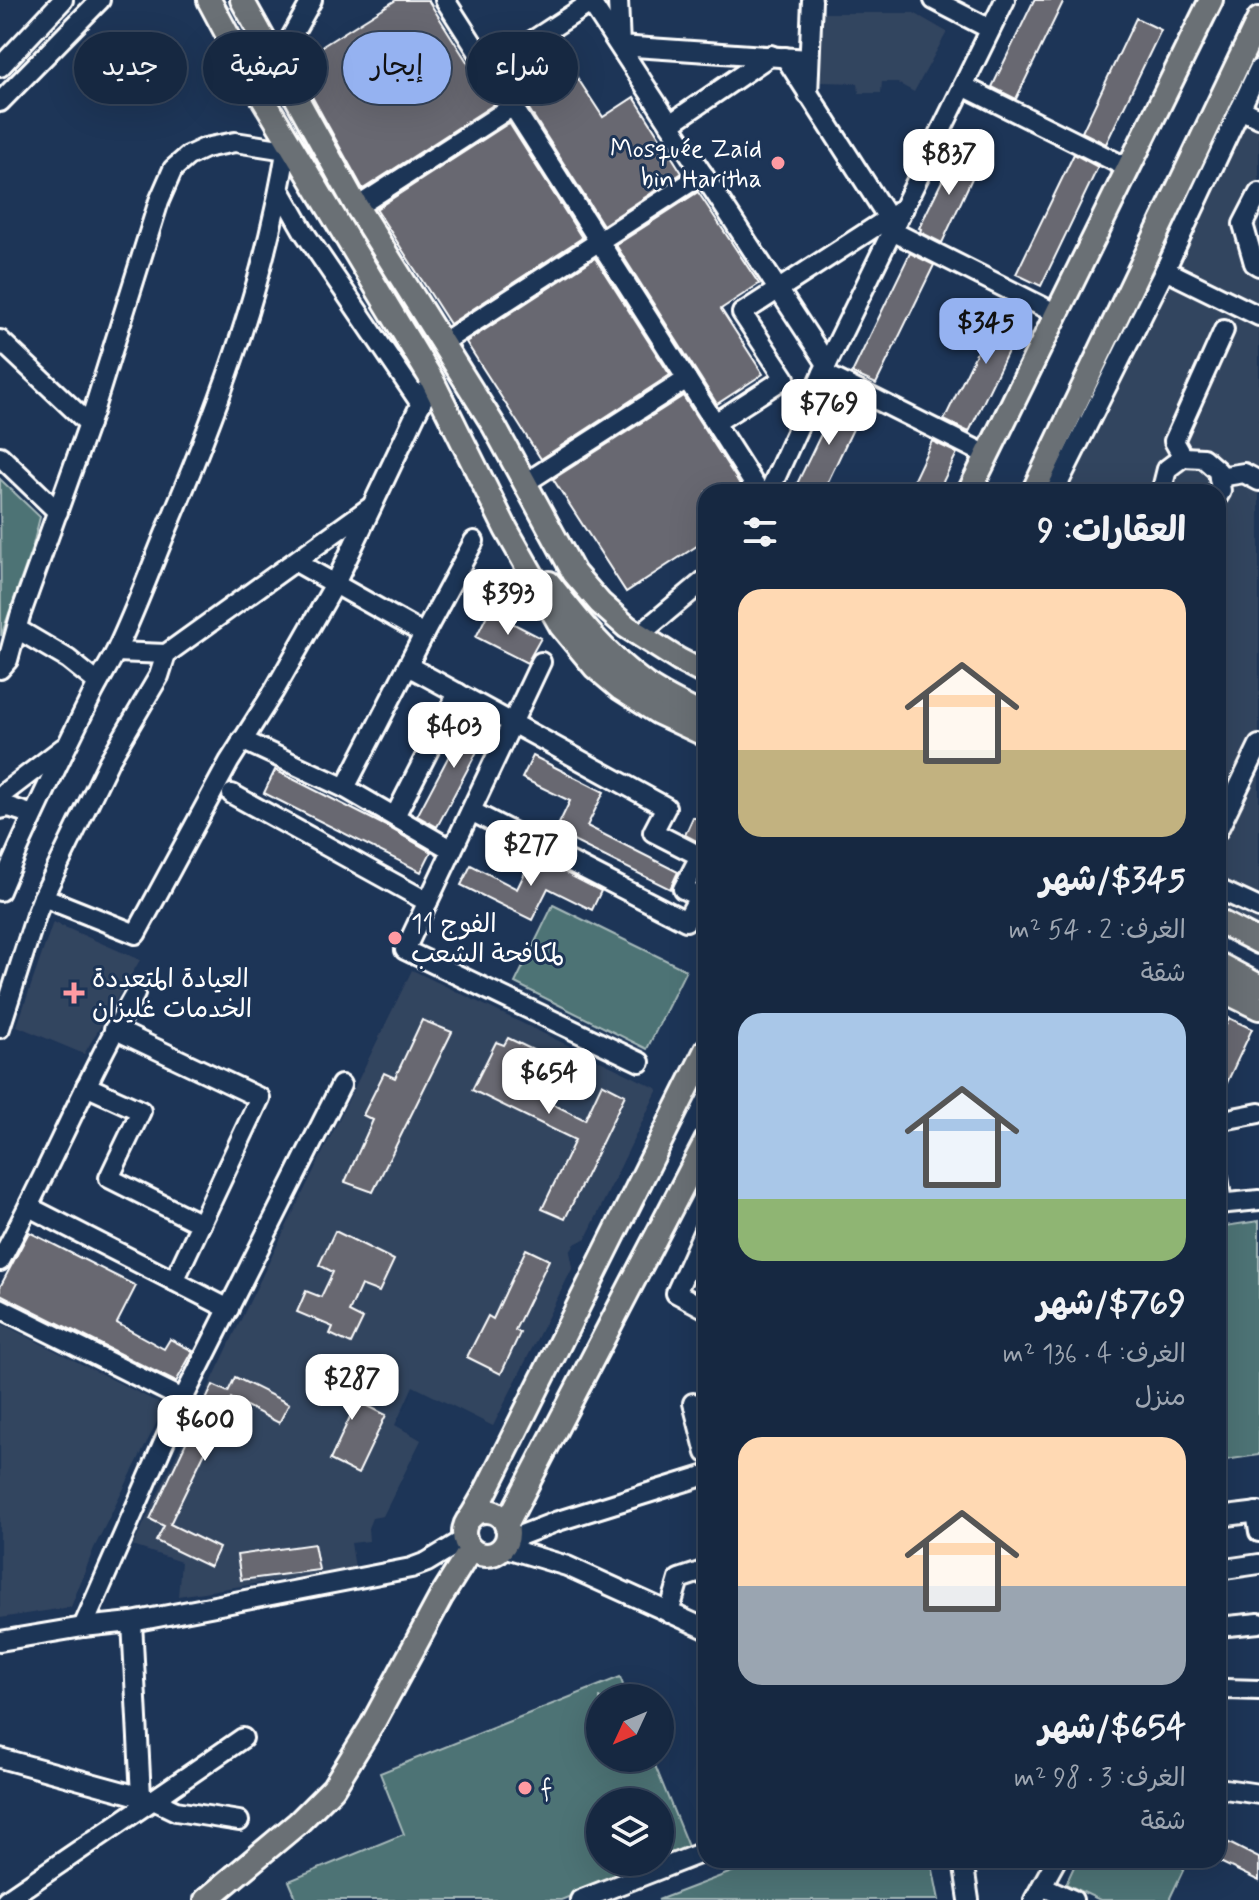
<!DOCTYPE html>
<html lang="ar">
<head>
<meta charset="utf-8">
<style>
	body { margin:0; font-family:Mynerve,"Playpen Sans Arabic",sans-serif; background:#23344c; color:#f1f3f6; direction:rtl; height:100vh; display:flex; flex-direction:column; font-size:30px; white-space:nowrap }
	* { box-sizing:border-box; margin:0 }
	p { font-size:26px; color:#9ea6b1 }
	.icon { flex:none; width:44px; height:44px; fill:none; stroke:currentColor; stroke-width:2; stroke-linecap:round; stroke-linejoin:round }
	.map { position:relative; flex:1; overflow:hidden; direction:ltr }
	.drawer { position:absolute; left:698px; top:484px; width:528px; height:1384px; display:flex; flex-direction:column; background:#162841; border-radius:24px; box-shadow:0 8px 32px #0002,0 0 0 2px #35445a; direction:rtl }
	.drawer>* { flex:none }
	.guide { position:absolute; left:24px; top:32px; width:554px; height:72px; direction:rtl; display:flex; gap:16px }
	.needle { width:52px; rotate:226deg }
	.buttons { position:absolute; left:586px; top:1684px; display:grid; gap:16px }
	.buttons a { display:grid; place-items:center; width:88px; height:88px; border-radius:50%; background:#162841; box-shadow:0 8px 32px #0002,0 0 0 2px #35445a; font-size:40px }
	.price { position:absolute; translate:-50% -68px; padding:0 18px; border-radius:16px; background:#fff; color:#222; font-size:26px; line-height:52px; filter:drop-shadow(0 2px 4px #0008) }
	.price::after { content:''; position:absolute; left:50%; top:48px; width:24px; height:18px; margin-left:-12px; background:inherit; clip-path:polygon(0 0,100% 0,50% 100%) }
	.price.current { background:#95b2f1; color:#111 }
	ul { padding:0; list-style:none }
	li { display:grid; align-content:center; gap:16px; height:424px; padding:0 40px }
	li span { display:grid; place-items:center; height:248px; border-radius:24px; color:#555 }
	li>.icon { margin-inline-start:auto }
	span .icon { width:144px; height:144px; fill:#fffc; stroke-width:1 }
	li b { font-size:34px }
	h2 { display:flex; justify-content:space-between; align-items:center; height:96px; padding:0 40px; font-size:34px }
	.chip { padding:0 28px; border-radius:36px; background:#162841; box-shadow:0 8px 32px #0002,0 0 0 2px #35445a; font-size:28px; line-height:72px }
	.chip.current { background:#95b2f1; color:#111 }
	.map>svg:first-child { display:block }
</style>
</head>
<body>
<div class="map">
<svg width="1259" height="1900" viewBox="0 0 1259 1900">
	<rect width="100%" height="100%" fill="#1d3557"/>
	<filter id="ink" filterUnits="userSpaceOnUse"><feTurbulence type="fractalNoise" baseFrequency=".0125" numOctaves="2"/><feDisplacementMap in="SourceGraphic" scale="16" xChannelSelector="R" yChannelSelector="G"/><feConvolveMatrix kernelMatrix="1 2 1 2 8 2 1 2 1" color-interpolation-filters="sRGB"/></filter>
	<g filter="url(#ink)">
		<g fill="#33445f">
			<path d="M821 13H914L947 32 914 92 896 82H882L881 93H859L858 83 821 82Z"/>
			<path d="M1259 92V929L1218 909V492H1062Z"/>
			<path d="M53 922 140 960 84 1054 17 1026Z"/>
			<path d="M412 970 658 1089 586 1238 575 1244 570 1252 573 1267 493 1426 413 1386 395 1425 421 1440 383 1516 372 1518 368 1528 369 1541 351 1543 355 1568 178 1596 181 1562 133 1546 249 1303Z"/>
			<path d="M0 1323 165 1406 94 1548 71 1607 0 1618Z"/>
		</g>
		<g fill="#4e7375" stroke="#a6b9ba" stroke-width="2">
			<path d="M0 479 40 517 33 545 1 636Z"/>
			<path d="M553 905 686 970 647 1049 515 983Z"/>
			<path d="M1259 1221V1455L1218 1461V1227Z"/>
			<path d="M620 1677 628 1698H600V1758H652L689 1849 660 1860V1802H600V1862H656L561 1900H297L289 1881 404 1834 380 1773Z"/>
			<path d="M763 1860H931L939 1900H658Z"/>
			<path d="M1077 1860H1188L1169 1900H1100L1066 1884Z"/>
		</g>
		<g fill="#676871" stroke="#fff" stroke-width="2">
			<path d="M396 0H428L483 87 485 86 496 103 363 189 294 64Z"/>
			<path d="M1034 0H1064L1016 99 992 87Z"/>
			<path d="M1136 18 1161 30 1106 144 1082 132Z"/>
			<path d="M554 42 603 117 634 97 682 173 603 225 506 73Z"/>
			<path d="M509 123 582 238 450 324 376 209Z"/>
			<path d="M957 150 980 161 942 243 920 232 921 229 919 228Z"/>
			<path d="M1074 154 1098 167 1041 286 1016 274Z"/>
			<path d="M698 192 759 284 721 309 763 374 717 404 616 245Z"/>
			<path d="M910 253 934 265 876 384 852 373Z"/>
			<path d="M595 258 670 375 541 459 466 342Z"/>
			<path d="M1002 300 1027 312 969 432 944 420Z"/>
			<path d="M683 396 745 492H706V540L626 592 553 479Z"/>
			<path d="M839 397 863 408 823 492H793Z"/>
			<path d="M932 441 957 453 938 492H908Z"/>
			<path d="M489 611 541 638 527 663 476 637Z"/>
			<path d="M471 714 491 725 437 827 417 816Z"/>
			<path d="M533 756 604 792 587 826 678 872 670 889 555 832 570 801 522 778Z"/>
			<path d="M275 770 386 826 431 852 421 872 264 793Z"/>
			<path d="M693 817 706 823V846L685 835Z"/>
			<path d="M533 856 601 891 592 910 548 888 532 920 461 885 471 865 517 889Z"/>
			<path d="M1229 1018 1252 1029 1218 1102V1041Z"/>
			<path d="M422 1020 452 1032 373 1192 345 1182 373 1120 363 1115 384 1073 395 1078Z"/>
			<path d="M508 1038 535 1051 532 1058 542 1063 528 1092 585 1120 602 1083 625 1095 565 1219 542 1209 575 1140 472 1090 496 1042 504 1045Z"/>
			<path d="M335 1231 394 1260 379 1292 361 1285 349 1312 363 1319 351 1344 330 1334 333 1327 297 1312 306 1291 321 1297 333 1272 319 1265Z"/>
			<path d="M29 1232 136 1286 117 1323 164 1349 170 1339 193 1351 176 1382 0 1294V1287Z"/>
			<path d="M526 1249 549 1260 515 1330 520 1333 501 1374 467 1357 488 1316 493 1319Z"/>
			<path d="M320 1367 366 1388 360 1402 386 1415 358 1474 330 1460 357 1402 312 1382Z"/>
			<path d="M235 1377 289 1404 279 1423 231 1398 170 1524 219 1548 210 1567 156 1541 164 1526 150 1519 213 1385 228 1392Z"/>
			<path d="M314 1544 319 1570 241 1580 237 1555Z"/>
			<path d="M1225 1841 1259 1858V1881L1216 1860H1218V1855Z"/>
		</g>
		<g fill="none" stroke-linecap="round" stroke-linejoin="round">
			<g stroke="#fff" stroke-width="24">
				<g id="minor">
					<path d="M445 0 759 492"/>
					<path d="M589 0 827 364"/>
					<path d="M618 0 620 46 809 59"/>
					<path d="M934 0 990 29"/>
					<path d="M785 57 888 218"/>
					<path d="M276 64 312 0"/>
					<path d="M0 67 63 0"/>
					<path d="M489 69 590 3"/>
					<path d="M963 86 1128 168"/>
					<path d="M808 95 812 0"/>
					<path d="M0 102 100 0"/>
					<path d="M1240 109 1259 118"/>
					<path d="M670 124 771 55"/>
					<path d="M280 190 304 232 421 404"/>
					<path d="M1259 193 1243 224 1254 263 1259 266"/>
					<path d="M357 207 513 106"/>
					<path d="M892 231 1057 314"/>
					<path d="M1165 270 1259 316"/>
					<path d="M0 340 89 424"/>
					<path d="M442 343 703 174"/>
					<path d="M823 373 987 455"/>
					<path d="M715 423 785 378 742 313 904 208"/>
					<path d="M0 456 58 512"/>
					<path d="M1183 457 1174 441 1224 330"/>
					<path d="M1219 477 1244 473 1259 481"/>
					<path d="M525 483 687 379"/>
					<path d="M769 492 827 364 1005 0"/>
					<path d="M1054 492 1165 270 1259 69"/>
					<path d="M1164 492 1162 489 1167 469 1183 457 1203 458 1218 471 1221 491 1218 496"/>
					<path d="M296 562 424 634"/>
					<path d="M17 629 68 659 98 683"/>
					<path d="M639 635 706 579"/>
					<path d="M116 652 166 654"/>
					<path d="M541 662 405 950 640 1062"/>
					<path d="M408 666 666 807 653 832 700 856 683 889 699 897 686 921 471 811"/>
					<path d="M0 669 8 660 20 616 93 412 159 201 173 169 188 156 205 148 235 142 286 150"/>
					<path d="M242 740 345 788 452 850"/>
					<path d="M345 788 424 634 474 541"/>
					<path d="M232 794 428 902"/>
					<path d="M0 796 63 748"/>
					<path d="M0 809 9 807 33 815"/>
					<path d="M395 816 458 693"/>
					<path d="M1218 830 1259 745"/>
					<path d="M1218 889 1259 908"/>
					<path d="M0 891C28 824 60 759 93 693 100 679 109 665 116 651 136 609 152 565 170 522 223 396 267 276 288 140"/>
					<path d="M43 897 136 934 229 762 274 691 335 584 432 380"/>
					<path d="M0 1028 36 915 43 897 109 761 159 676 166 654 369 508"/>
					<path d="M114 1029 260 1098 174 1281"/>
					<path d="M86 1086 141 1111 109 1178 201 1224"/>
					<path d="M1218 1121 1259 1113"/>
					<path d="M1218 1178 1222 1203"/>
					<path d="M1218 1204 1259 1200"/>
					<path d="M29 1207 229 1309"/>
					<path d="M706 1226 676 1293 706 1309"/>
					<path d="M0 1261C48 1173 85 1080 135 994"/>
					<path d="M0 1308 183 1399"/>
					<path d="M693 1403 706 1453"/>
					<path d="M1256 1512 1259 1532"/>
					<path d="M1218 1517 1259 1512"/>
					<path d="M506 1541 558 1521 706 1475"/>
					<path d="M503 1547 567 1566 706 1629"/>
					<path d="M1218 1570 1259 1564"/>
					<path d="M669 1613 679 1579 706 1570"/>
					<path d="M132 1622 141 1796"/>
					<path d="M83 1627 183 1399 341 1085"/>
					<path d="M1218 1627 1259 1623"/>
					<path d="M0 1641 83 1627 132 1622 411 1568 427 1562 465 1539"/>
					<path d="M1218 1692 1226 1689 1259 1690"/>
					<path d="M0 1758 153 1800 243 1738"/>
					<path d="M1218 1788 1259 1794"/>
					<path d="M963 1860 969 1900"/>
					<path d="M1042 1886 1073 1900"/>
					<path d="M6 1900 153 1800 176 1811 239 1821"/>
					<path d="M580 1900 706 1851"/>
					<path d="M1034 1900 1056 1860"/>
				</g>
			</g>
			<g stroke="#fff" stroke-width="28">
				<g id="major">
					<path d="M209 0 250 77 432 380 506 529 561 626 595 667 621 689 657 712 706 735"/>
					<path d="M242 0 357 207 494 426 574 573 600 603 627 627 679 660 706 674"/>
					<path d="M969 492 1211 0"/>
					<path d="M1033 492 1259 19"/>
					<path d="M549 583C578 620 606 656 645 684 664 697 685 707 706 717"/>
					<path d="M1218 921 1259 942"/>
					<path d="M1218 964 1259 986"/>
					<path d="M1218 988 1259 1008"/>
					<circle cx="486" cy="1533" r="22"/>
					<path d="M471 1517 485 1493 706 1050"/>
					<path d="M506 1525 706 1141"/>
					<path d="M206 1900 298 1823 333 1788 372 1725 441 1597 471 1549"/>
				</g>
			</g>
			<use href="#minor" stroke="#1d3557" stroke-width="18"/>
			<use href="#major" stroke="#6a7074" stroke-width="22"/>
		</g>
	</g>
	<g fill="#ff9aa2" stroke="#1d3557" stroke-width="3">
		<circle cx="778" cy="163" r="8"/>
		<circle cx="395" cy="938" r="8"/>
		<path d="M70 981h8v8h8v8h-8v8h-8v-8h-8v-8h8z"/>
		<circle cx="525" cy="1788" r="8"/>
	</g>
	<g text-anchor="middle" stroke-width="6" stroke-linejoin="round" paint-order="stroke">
		<g font-size="26" fill="#fff" stroke="#1d3557" text-anchor="start">
			<text x="762" y="157" text-anchor="end">Mosquée Zaid<tspan x="762" dy="30">bin Haritha</tspan></text>
			<text x="411" y="932">الفوج 11<tspan x="411" dy="30">لمكافحة الشعب</tspan></text>
			<text x="92" y="987">العيادة المتعددة<tspan x="92" dy="30">الخدمات غليزان</tspan></text>
			<text x="541" y="1797">f</text>
		</g>
	</g>
</svg>
<div class="buttons">
<a><svg class="needle" viewBox="-14 -14 28 28"><path d="M0-13l5 13h-10z" fill="#e53935"/><path d="M0 13l5-13h-10z" fill="#9ea6b1"/></svg></a>
<a><svg class="icon" aria-label="layers" viewBox="0 0 24 24"><path d="M12 4l9 5-9 5-9-5zM3 14l9 5 9-5"/></svg></a>
</div>
<b class="price" style="left:949px;top:197px">$837</b>
<b class="price current" style="left:986px;top:366px">$345</b>
<b class="price" style="left:829px;top:447px">$769</b>
<b class="price" style="left:508px;top:637px">$393</b>
<b class="price" style="left:454px;top:770px">$403</b>
<b class="price" style="left:531px;top:888px">$277</b>
<b class="price" style="left:549px;top:1116px">$654</b>
<b class="price" style="left:352px;top:1422px">$287</b>
<b class="price" style="left:205px;top:1463px">$600</b>
<div class="guide">
<a class="chip">شراء</a>
<a class="chip current">إيجار</a>
<a class="chip">تصفية</a>
<a class="chip">جديد</a>
</div>
<section class="drawer">
<h2>العقارات: 9<svg class="icon" aria-label="filters" viewBox="0 0 24 24"><path d="M4 7h16M4 17h16"/><circle cx="9" cy="7" r="2"/><circle cx="15" cy="17" r="2"/></svg></h2>
<ul>
<li><span style="background:linear-gradient(#ffd9b3 65%,#c2b280 0)"><svg class="icon" aria-label="home" viewBox="0 0 24 24"><path d="M3 11l9-7 9 7M6 9v11h12V9"/></svg></span><div><b>$345/شهر</b><p>الغرف: 2 · 54 m²</p><p>شقة</p></div></li>
<li><span style="background:linear-gradient(#a9c7e8 75%,#8fb573 0)"><svg class="icon" aria-label="home" viewBox="0 0 24 24"><path d="M3 11l9-7 9 7M6 9v11h12V9"/></svg></span><div><b>$769/شهر</b><p>الغرف: 4 · 136 m²</p><p>منزل</p></div></li>
<li><span style="background:linear-gradient(#ffd9b3 60%,#9aa5b1 0)"><svg class="icon" aria-label="home" viewBox="0 0 24 24"><path d="M3 11l9-7 9 7M6 9v11h12V9"/></svg></span><div><b>$654/شهر</b><p>الغرف: 3 · 98 m²</p><p>شقة</p></div></li>
</ul>
</section>
</div>
</body>
</html>
